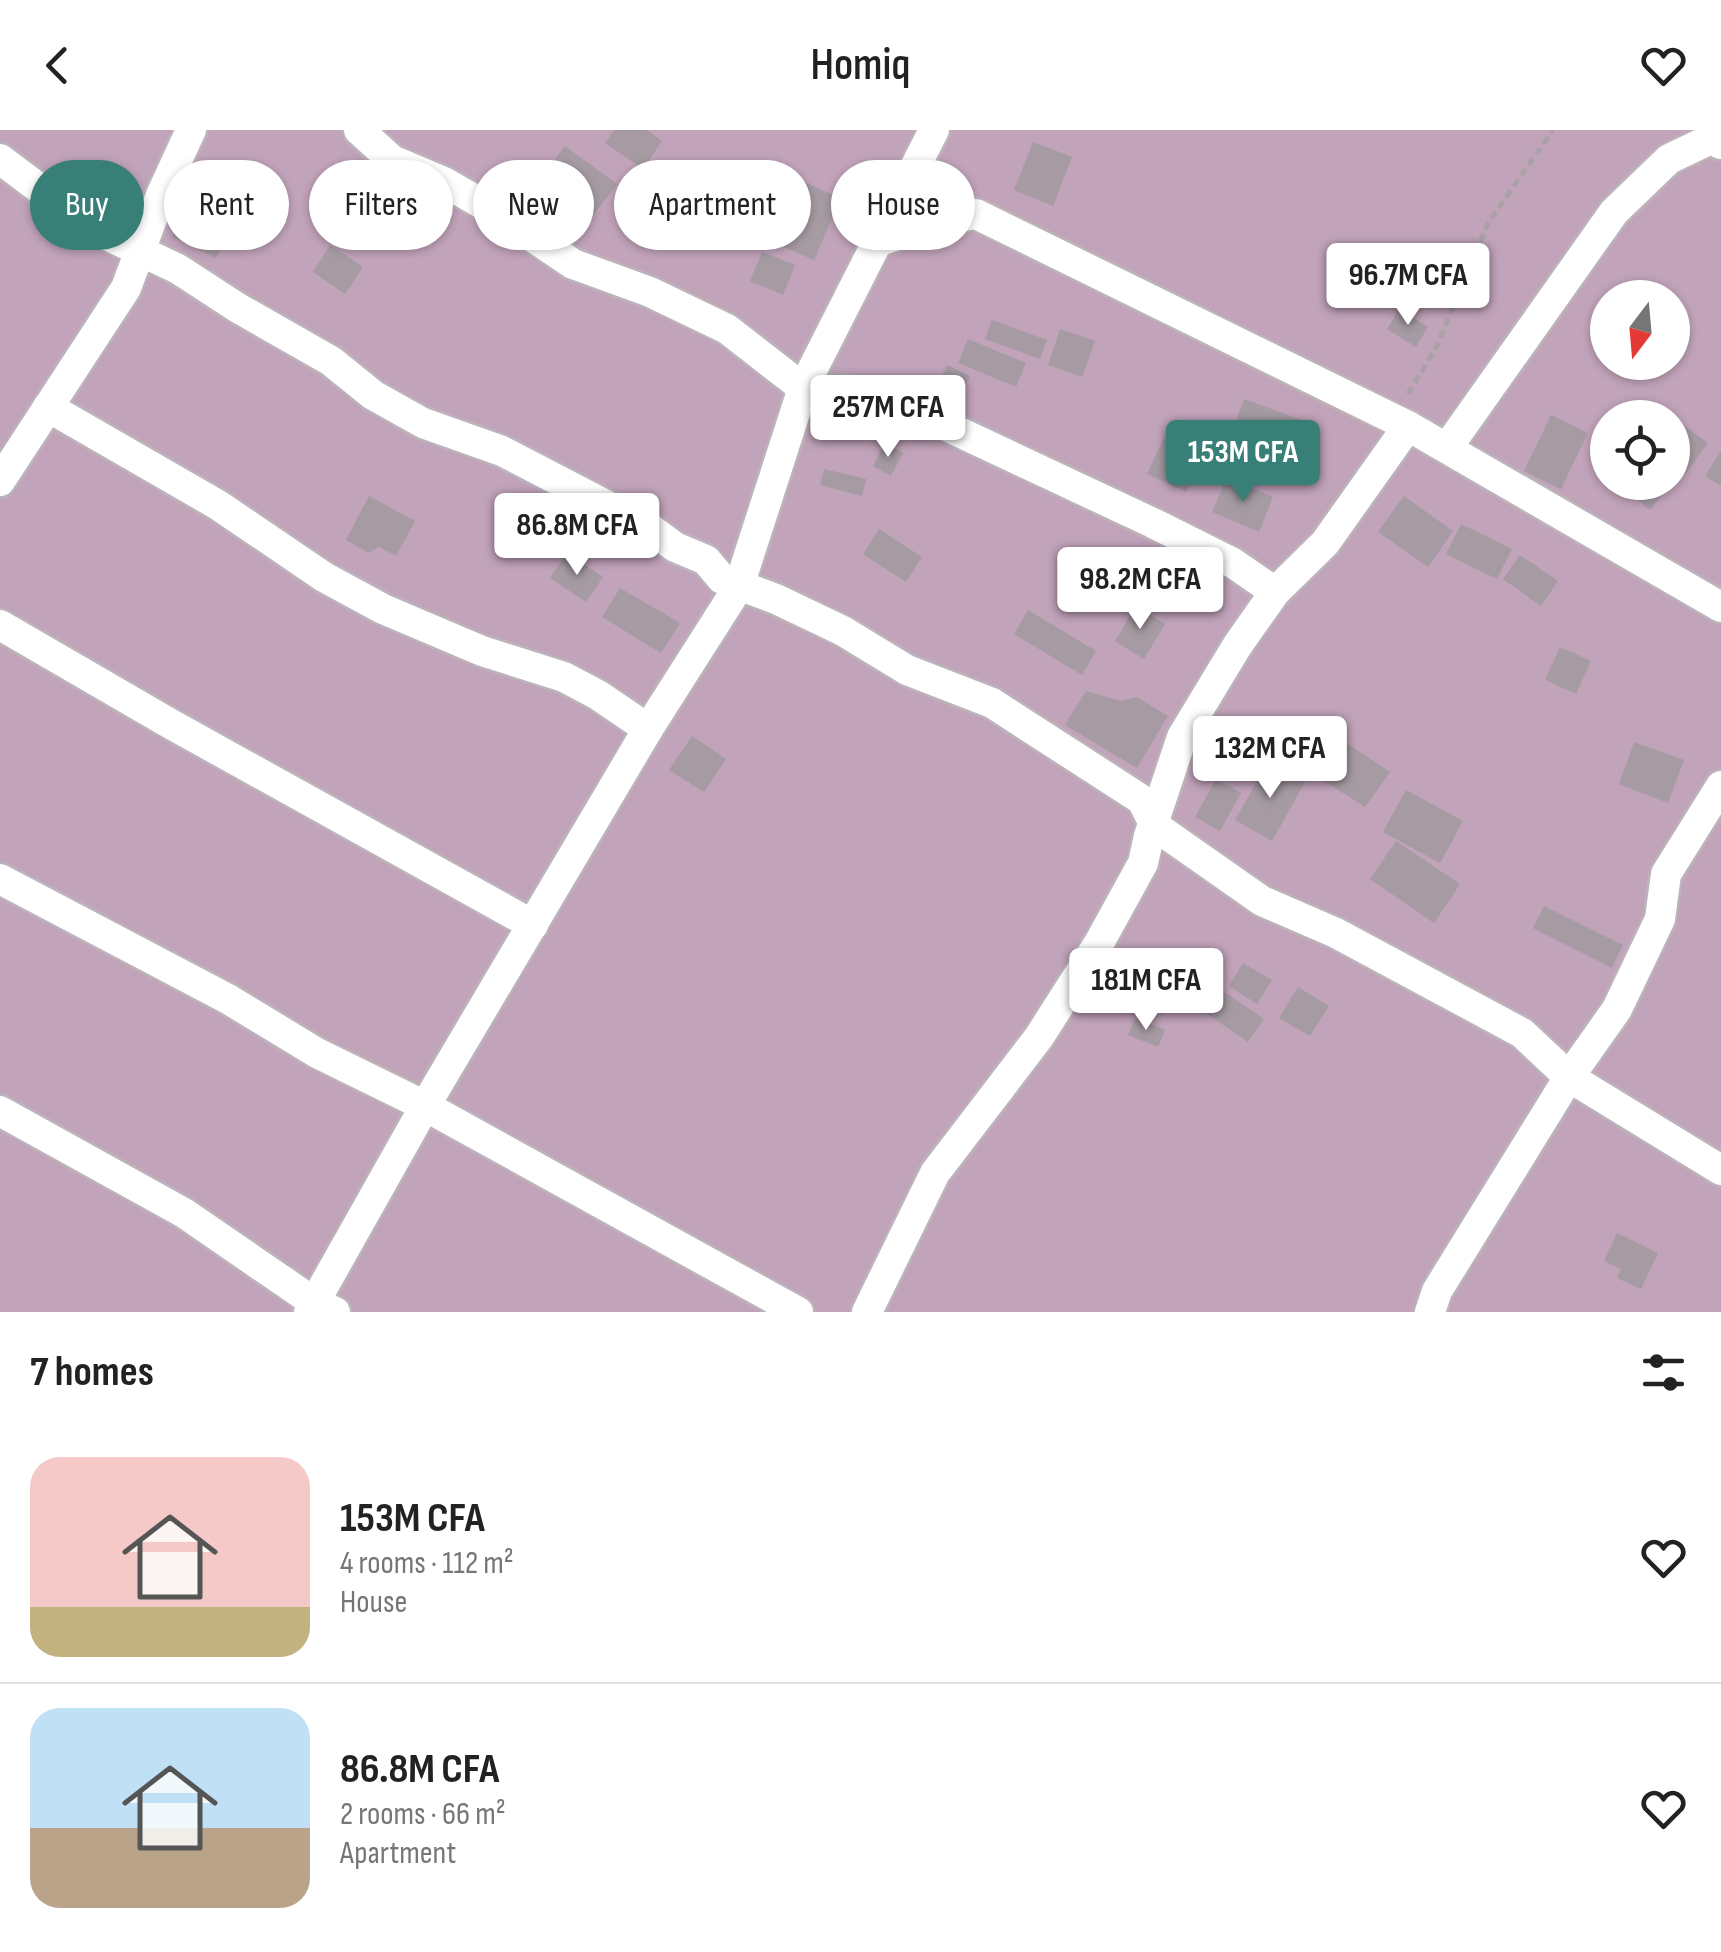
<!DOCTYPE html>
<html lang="en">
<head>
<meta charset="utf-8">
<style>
	body { margin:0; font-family:"Sofia Sans Condensed",sans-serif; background:#f2f2f2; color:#222; height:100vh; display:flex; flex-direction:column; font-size:38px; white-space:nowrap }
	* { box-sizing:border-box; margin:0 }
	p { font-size:32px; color:#767676 }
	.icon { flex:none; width:55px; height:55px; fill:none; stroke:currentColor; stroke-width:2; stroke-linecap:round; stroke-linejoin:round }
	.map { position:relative; height:1182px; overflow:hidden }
	.details { display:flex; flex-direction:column; background:#fff; flex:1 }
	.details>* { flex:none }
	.guide { position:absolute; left:30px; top:30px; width:1000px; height:90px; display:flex; gap:20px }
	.needle { width:65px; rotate:196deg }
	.buttons { position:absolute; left:1590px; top:150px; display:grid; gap:20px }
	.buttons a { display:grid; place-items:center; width:100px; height:100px; border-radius:50%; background:#fff; box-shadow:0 2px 8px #0004; font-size:50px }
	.price { position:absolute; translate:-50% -85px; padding:0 22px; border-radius:10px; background:#fff; color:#222; font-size:32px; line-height:65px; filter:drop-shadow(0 2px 5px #0008) }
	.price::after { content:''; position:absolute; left:50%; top:60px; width:30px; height:22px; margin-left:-15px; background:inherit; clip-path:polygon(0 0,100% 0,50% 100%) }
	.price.active { background:#387f77; color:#fff }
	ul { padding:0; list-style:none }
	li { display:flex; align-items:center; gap:30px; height:250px; padding:0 30px }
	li+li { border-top:2px solid #e0e0e0 }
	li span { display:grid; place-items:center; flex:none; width:280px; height:200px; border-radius:30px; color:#555 }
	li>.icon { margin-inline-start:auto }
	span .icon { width:120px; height:120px; fill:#fffc; stroke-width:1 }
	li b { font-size:42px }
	h2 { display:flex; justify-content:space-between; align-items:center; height:120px; padding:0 30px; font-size:42px }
	.tag { padding:0 35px; border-radius:45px; background:#fff; box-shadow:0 2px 8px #0004; font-size:35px; line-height:90px }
	.tag.active { background:#387f77; color:#fff }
	header { display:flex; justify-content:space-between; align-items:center; height:130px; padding:0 30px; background:#fff; font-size:45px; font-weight:600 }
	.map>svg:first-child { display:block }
</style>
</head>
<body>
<header><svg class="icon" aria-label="back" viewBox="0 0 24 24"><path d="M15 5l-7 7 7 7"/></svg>Homiq<svg class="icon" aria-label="heart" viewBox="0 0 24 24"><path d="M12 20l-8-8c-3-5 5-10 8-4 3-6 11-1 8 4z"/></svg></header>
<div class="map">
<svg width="1721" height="1182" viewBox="0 0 1721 1182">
	<rect width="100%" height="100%" fill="#e5dae2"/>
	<path fill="#c1a3ba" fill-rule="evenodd" d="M0 0H1721V1182H0ZM1608 168H1672V232H1608ZM1608 288H1672V352H1608Z"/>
	<g fill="#a69ba3">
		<path d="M614 0H647L662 11 643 39 605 13Z"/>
		<path d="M1033 12 1072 27 1053 76 1014 60Z"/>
		<path d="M565 16 617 54 585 96 534 57Z"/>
		<path d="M790 46 841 68 814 130 763 108Z"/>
		<path d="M194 61 238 82 216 128 172 107Z"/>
		<path d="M330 115 363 137 345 164 313 142Z"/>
		<path d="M762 122 795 135 783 165 750 151Z"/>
		<path d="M1399 179 1428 197 1416 217 1387 199Z"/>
		<path d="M992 190 1047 210 1040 229 985 209Z"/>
		<path d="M1060 199 1095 211 1082 247 1048 235Z"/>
		<path d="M968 209 1026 233 1016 257 958 233Z"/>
		<path d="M947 235 970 246 952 282 930 272Z"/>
		<path d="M1244 269 1305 291 1290 333 1228 311Z"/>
		<path d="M1551 285 1588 303 1561 359 1524 341Z"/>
		<path d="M1682 294 1708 313 1686 343 1672 334V307Z"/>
		<path d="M1164 308 1203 326 1186 362 1147 344Z"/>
		<path d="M885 313 903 323 891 346 873 336Z"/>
		<path d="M1721 320V356L1705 346Z"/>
		<path d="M824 339 866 349 862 366 820 355Z"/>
		<path d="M1227 347 1273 367 1259 402 1212 382Z"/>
		<path d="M1621 352H1672L1650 380 1619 355Z"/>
		<path d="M369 366 415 391 396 426 379 417 369 423 346 410Z"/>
		<path d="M1404 366 1453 401 1428 437 1378 402Z"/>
		<path d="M1461 394 1512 419 1497 449 1446 424Z"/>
		<path d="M879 399 922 427 906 452 863 424Z"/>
		<path d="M567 423 603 447 586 472 550 448Z"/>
		<path d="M1520 425 1558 451 1541 476 1503 449Z"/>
		<path d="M620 458 680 493 661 523 602 487Z"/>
		<path d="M1136 476 1165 494 1144 529 1115 511Z"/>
		<path d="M1028 480 1096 521 1082 545 1014 504Z"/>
		<path d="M1560 517 1591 531 1576 564 1545 550Z"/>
		<path d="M1086 561 1121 571 1137 567 1168 586 1137 638 1065 595Z"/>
		<path d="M692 606 726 629 704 662 669 640Z"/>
		<path d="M1634 612 1684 630 1668 673 1619 654Z"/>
		<path d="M1347 613 1390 642 1365 677 1321 649Z"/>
		<path d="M1268 631 1305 652 1272 711 1235 690Z"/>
		<path d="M1216 649 1241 663 1220 701 1195 687Z"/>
		<path d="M1406 660 1463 691 1440 733 1383 702Z"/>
		<path d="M1396 711 1460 754 1434 793 1370 749Z"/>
		<path d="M1544 776 1623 815 1612 838 1533 798Z"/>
		<path d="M1243 833 1272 850 1257 874 1229 856Z"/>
		<path d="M1298 857 1329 876 1310 906 1279 888Z"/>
		<path d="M1223 861 1264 889 1248 912 1207 884Z"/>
		<path d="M1135 888 1165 900 1158 917 1128 905Z"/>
		<path d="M1617 1103 1658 1123 1641 1159 1617 1148 1621 1139 1604 1131Z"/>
	</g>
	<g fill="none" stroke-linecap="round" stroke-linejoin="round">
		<g stroke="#bdb3bb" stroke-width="35">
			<g id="minor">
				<path d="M359 0 392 30 444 52 491 79 573 134 650 162 727 199 803 258 878 264 1153 393 1233 433 1275 462"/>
				<path d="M0 29 92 98 178 139 238 178 331 231 373 265 423 293 502 321 648 397 675 417 706 430 722 449 776 469 843 501 907 540 992 573 1142 670 1155 696 1262 771 1336 803 1522 903 1569 947 1721 1040"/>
				<path d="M874 113 941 90 976 84 1408 296 1721 477"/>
				<path d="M48 277 218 375 324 447 383 479 482 521 564 547 598 565 648 599"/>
				<path d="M1447 318 1614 82 1669 29 1711 9 1721 14"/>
				<path d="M0 351 126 158 161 65 191 0"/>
				<path d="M0 495 169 593 533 795"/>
				<path d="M0 749 228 869 317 923 425 976 798 1182"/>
				<path d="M0 981 184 1083 315 1173 335 1182"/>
				<path d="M309 1182 425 976 648 599 739 456 803 258 934 0"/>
				<path d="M867 1182 935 1043 1039 907 1099 813 1143 733 1149 706 1182 607 1237 516 1275 462 1325 413 1408 296"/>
				<path d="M1430 1182 1437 1161 1569 947 1617 879 1660 789 1666 744 1721 656"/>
			</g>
		</g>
		<path stroke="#aaa1a7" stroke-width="5" stroke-dasharray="8 5" stroke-linecap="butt" d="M1408 264 1437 216 1488 93 1553 0"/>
		<use href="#minor" stroke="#fff" stroke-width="30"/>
	</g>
</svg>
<div class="buttons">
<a><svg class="needle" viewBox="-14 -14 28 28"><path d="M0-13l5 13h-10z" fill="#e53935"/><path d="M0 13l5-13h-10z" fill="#767676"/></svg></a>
<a><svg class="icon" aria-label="locate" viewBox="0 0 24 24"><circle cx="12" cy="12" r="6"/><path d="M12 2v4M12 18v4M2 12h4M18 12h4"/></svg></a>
</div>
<b class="price" style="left:1408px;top:198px">96.7M CFA</b>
<b class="price" style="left:888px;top:330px">257M CFA</b>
<b class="price active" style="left:1243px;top:375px">153M CFA</b>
<b class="price" style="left:577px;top:448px">86.8M CFA</b>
<b class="price" style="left:1140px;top:502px">98.2M CFA</b>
<b class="price" style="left:1270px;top:671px">132M CFA</b>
<b class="price" style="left:1146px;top:903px">181M CFA</b>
<div class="guide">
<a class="tag active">Buy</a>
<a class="tag">Rent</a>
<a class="tag">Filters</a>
<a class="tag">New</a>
<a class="tag">Apartment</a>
<a class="tag">House</a>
</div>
</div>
<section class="details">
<h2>7 homes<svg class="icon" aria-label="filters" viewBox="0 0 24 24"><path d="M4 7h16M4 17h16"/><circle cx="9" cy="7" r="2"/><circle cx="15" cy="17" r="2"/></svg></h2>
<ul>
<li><span style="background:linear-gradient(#f6c9c9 75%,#c2b280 0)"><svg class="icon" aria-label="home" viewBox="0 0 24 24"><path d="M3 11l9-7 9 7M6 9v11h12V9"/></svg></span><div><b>153M CFA</b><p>4 rooms · 112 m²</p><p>House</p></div><svg class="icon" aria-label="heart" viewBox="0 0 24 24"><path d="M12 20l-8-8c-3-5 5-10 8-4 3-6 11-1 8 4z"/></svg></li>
<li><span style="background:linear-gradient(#bfe0f5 60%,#b9a48a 0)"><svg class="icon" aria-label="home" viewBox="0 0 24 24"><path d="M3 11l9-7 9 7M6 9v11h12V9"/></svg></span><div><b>86.8M CFA</b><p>2 rooms · 66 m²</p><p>Apartment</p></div><svg class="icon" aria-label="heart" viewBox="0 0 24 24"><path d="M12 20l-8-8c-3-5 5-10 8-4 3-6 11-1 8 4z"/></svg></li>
</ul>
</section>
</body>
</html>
